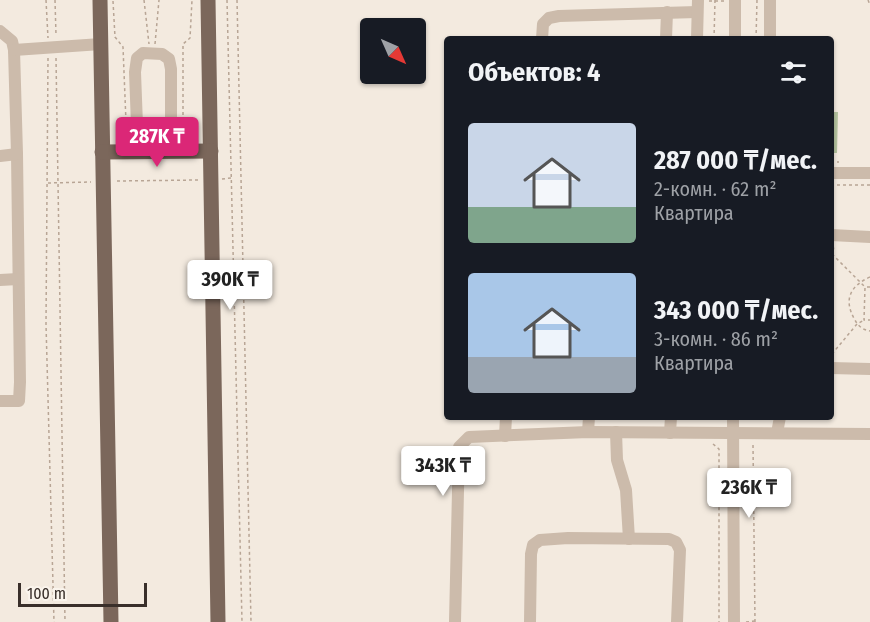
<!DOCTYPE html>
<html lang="ru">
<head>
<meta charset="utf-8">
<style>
	body { margin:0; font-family:"Fira Sans Condensed",sans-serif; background:#20242c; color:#f1f3f6; height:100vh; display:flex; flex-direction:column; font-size:22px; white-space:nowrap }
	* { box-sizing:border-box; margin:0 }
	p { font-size:20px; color:#9ea1a6 }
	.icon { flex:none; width:33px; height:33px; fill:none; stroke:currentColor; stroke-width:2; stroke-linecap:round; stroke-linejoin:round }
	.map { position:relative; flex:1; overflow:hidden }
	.side { position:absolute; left:444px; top:36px; width:390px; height:384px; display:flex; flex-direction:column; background:#171b24; border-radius:6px; box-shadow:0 2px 4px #0004 }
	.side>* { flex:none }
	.needle { width:39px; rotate:135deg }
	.fabs { position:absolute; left:360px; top:18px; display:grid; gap:12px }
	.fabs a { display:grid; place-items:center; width:66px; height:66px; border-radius:6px; background:#171b24; box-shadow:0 2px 4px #0004; font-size:30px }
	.scale { position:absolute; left:18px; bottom:15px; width:129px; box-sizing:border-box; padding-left:6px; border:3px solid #392f2a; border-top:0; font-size:16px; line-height:21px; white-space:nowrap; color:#392f2a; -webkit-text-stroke:4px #faf4ec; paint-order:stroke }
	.price { position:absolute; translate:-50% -51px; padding:0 14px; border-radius:6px; background:#fff; color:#222; font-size:20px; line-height:39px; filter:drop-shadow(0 2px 3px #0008) }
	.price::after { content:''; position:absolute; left:50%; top:36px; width:18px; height:14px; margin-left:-9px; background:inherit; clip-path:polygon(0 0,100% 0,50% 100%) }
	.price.on { background:#db2777; color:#fff }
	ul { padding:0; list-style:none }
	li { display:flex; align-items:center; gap:18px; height:150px; padding:0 24px }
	li span { display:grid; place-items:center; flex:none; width:168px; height:120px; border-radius:6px; color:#555 }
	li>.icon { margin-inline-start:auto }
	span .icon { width:72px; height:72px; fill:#fffc; stroke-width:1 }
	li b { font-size:26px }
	h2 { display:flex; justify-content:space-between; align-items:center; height:72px; padding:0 24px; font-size:26px }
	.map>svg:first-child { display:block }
</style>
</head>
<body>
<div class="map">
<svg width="870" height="622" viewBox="0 0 870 622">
	<rect width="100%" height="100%" fill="#f3eadf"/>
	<path fill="#b5c39f" d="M831 112H838L837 153H831Z"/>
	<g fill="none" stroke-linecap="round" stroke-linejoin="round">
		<g stroke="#b8a595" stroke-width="1.5" stroke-dasharray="3 3" stroke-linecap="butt">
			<path d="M46 0 48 38"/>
			<path d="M55 0 56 35"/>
			<path d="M144 0 149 44"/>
			<path d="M227 0 242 622"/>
			<path d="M237 0 251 622"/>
			<path d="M868 0 870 5"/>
			<path d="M113 1 115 37 123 47 126 122"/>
			<path d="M709 1H725"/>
			<path d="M714 39 715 0"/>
			<path d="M756 39 757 0"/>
			<path d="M155 44 159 0"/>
			<path d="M48 58 46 324 54 622"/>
			<path d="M56 58 65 622"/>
			<path d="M183 139V44L190 38 192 0"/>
			<path d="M831 162H839"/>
			<path d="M222 179 231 178"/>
			<path d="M117 181 199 180"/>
			<path d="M48 183 91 182"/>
			<path d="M831 185H870"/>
			<path d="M831 254 834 251 833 245"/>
			<path d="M832 254 865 287"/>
			<path d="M870 277C850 286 843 300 855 320 858 326 863 330 870 331"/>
			<path d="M870 287H865L864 320H870"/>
			<path d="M832 354 857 324 864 320"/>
			<path d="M713 444 719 449V622"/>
			<path d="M753 445 755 622"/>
			<path d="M746 622 755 621"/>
		</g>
		<g stroke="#ccbbab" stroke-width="12">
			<path d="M735 0V39"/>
			<path d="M770 0V39"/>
			<path d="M0 31 12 41 14 50 17 154 20 382 19 401H0"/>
			<path d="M542 39 543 24 549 18 559 16 697 12"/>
			<path d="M666 39 667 12"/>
			<path d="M697 39 698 0"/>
			<path d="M14 50 101 44"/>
			<path d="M138 152 135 72 137 58 143 53 162 54 169 59 171 69V151"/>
			<path d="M0 156 17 154"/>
			<path d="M831 173H870"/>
			<path d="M831 235 870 237"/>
			<path d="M0 280 18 279"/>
			<path d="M831 368 870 369"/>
			<path d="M733 417 734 622"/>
			<path d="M588 432 589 417"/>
			<path d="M616 432 617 460 626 490 629 539"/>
			<path d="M670 433 671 417"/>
			<path d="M777 433 780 417"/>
			<path d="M505 436 506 417"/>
			<path d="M455 622 459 447 469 437 588 432 870 434"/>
			<path d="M530 622 531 554 533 545 540 540 568 538 669 539 676 542 680 550 677 622"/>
		</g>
		<g stroke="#7b675b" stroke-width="15">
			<path d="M100 0 111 622"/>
			<path d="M208 0 218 622"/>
			<path d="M102 152 211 151"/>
		</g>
	</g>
</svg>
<div class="fabs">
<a><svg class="needle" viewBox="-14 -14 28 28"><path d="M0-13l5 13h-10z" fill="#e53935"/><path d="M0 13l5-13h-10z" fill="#9ea1a6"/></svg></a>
</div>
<div class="scale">100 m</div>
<b class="price on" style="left:157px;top:168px">287K ₸</b>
<b class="price" style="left:230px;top:311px">390K ₸</b>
<b class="price" style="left:443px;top:497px">343K ₸</b>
<b class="price" style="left:749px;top:519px">236K ₸</b>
<section class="side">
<h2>Объектов: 4<svg class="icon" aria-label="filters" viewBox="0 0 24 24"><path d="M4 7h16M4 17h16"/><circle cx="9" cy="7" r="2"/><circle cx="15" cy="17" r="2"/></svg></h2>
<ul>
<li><span style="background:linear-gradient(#c9d6e8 70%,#7fa58c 0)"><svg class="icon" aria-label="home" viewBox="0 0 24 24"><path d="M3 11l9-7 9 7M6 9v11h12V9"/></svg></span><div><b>287 000 ₸/мес.</b><p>2-комн. · 62 m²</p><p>Квартира</p></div></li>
<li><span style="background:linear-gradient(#a9c7e8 70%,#9aa5b1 0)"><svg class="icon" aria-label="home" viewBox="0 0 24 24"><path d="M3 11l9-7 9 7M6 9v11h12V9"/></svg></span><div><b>343 000 ₸/мес.</b><p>3-комн. · 86 m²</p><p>Квартира</p></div></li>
</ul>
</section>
</div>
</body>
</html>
